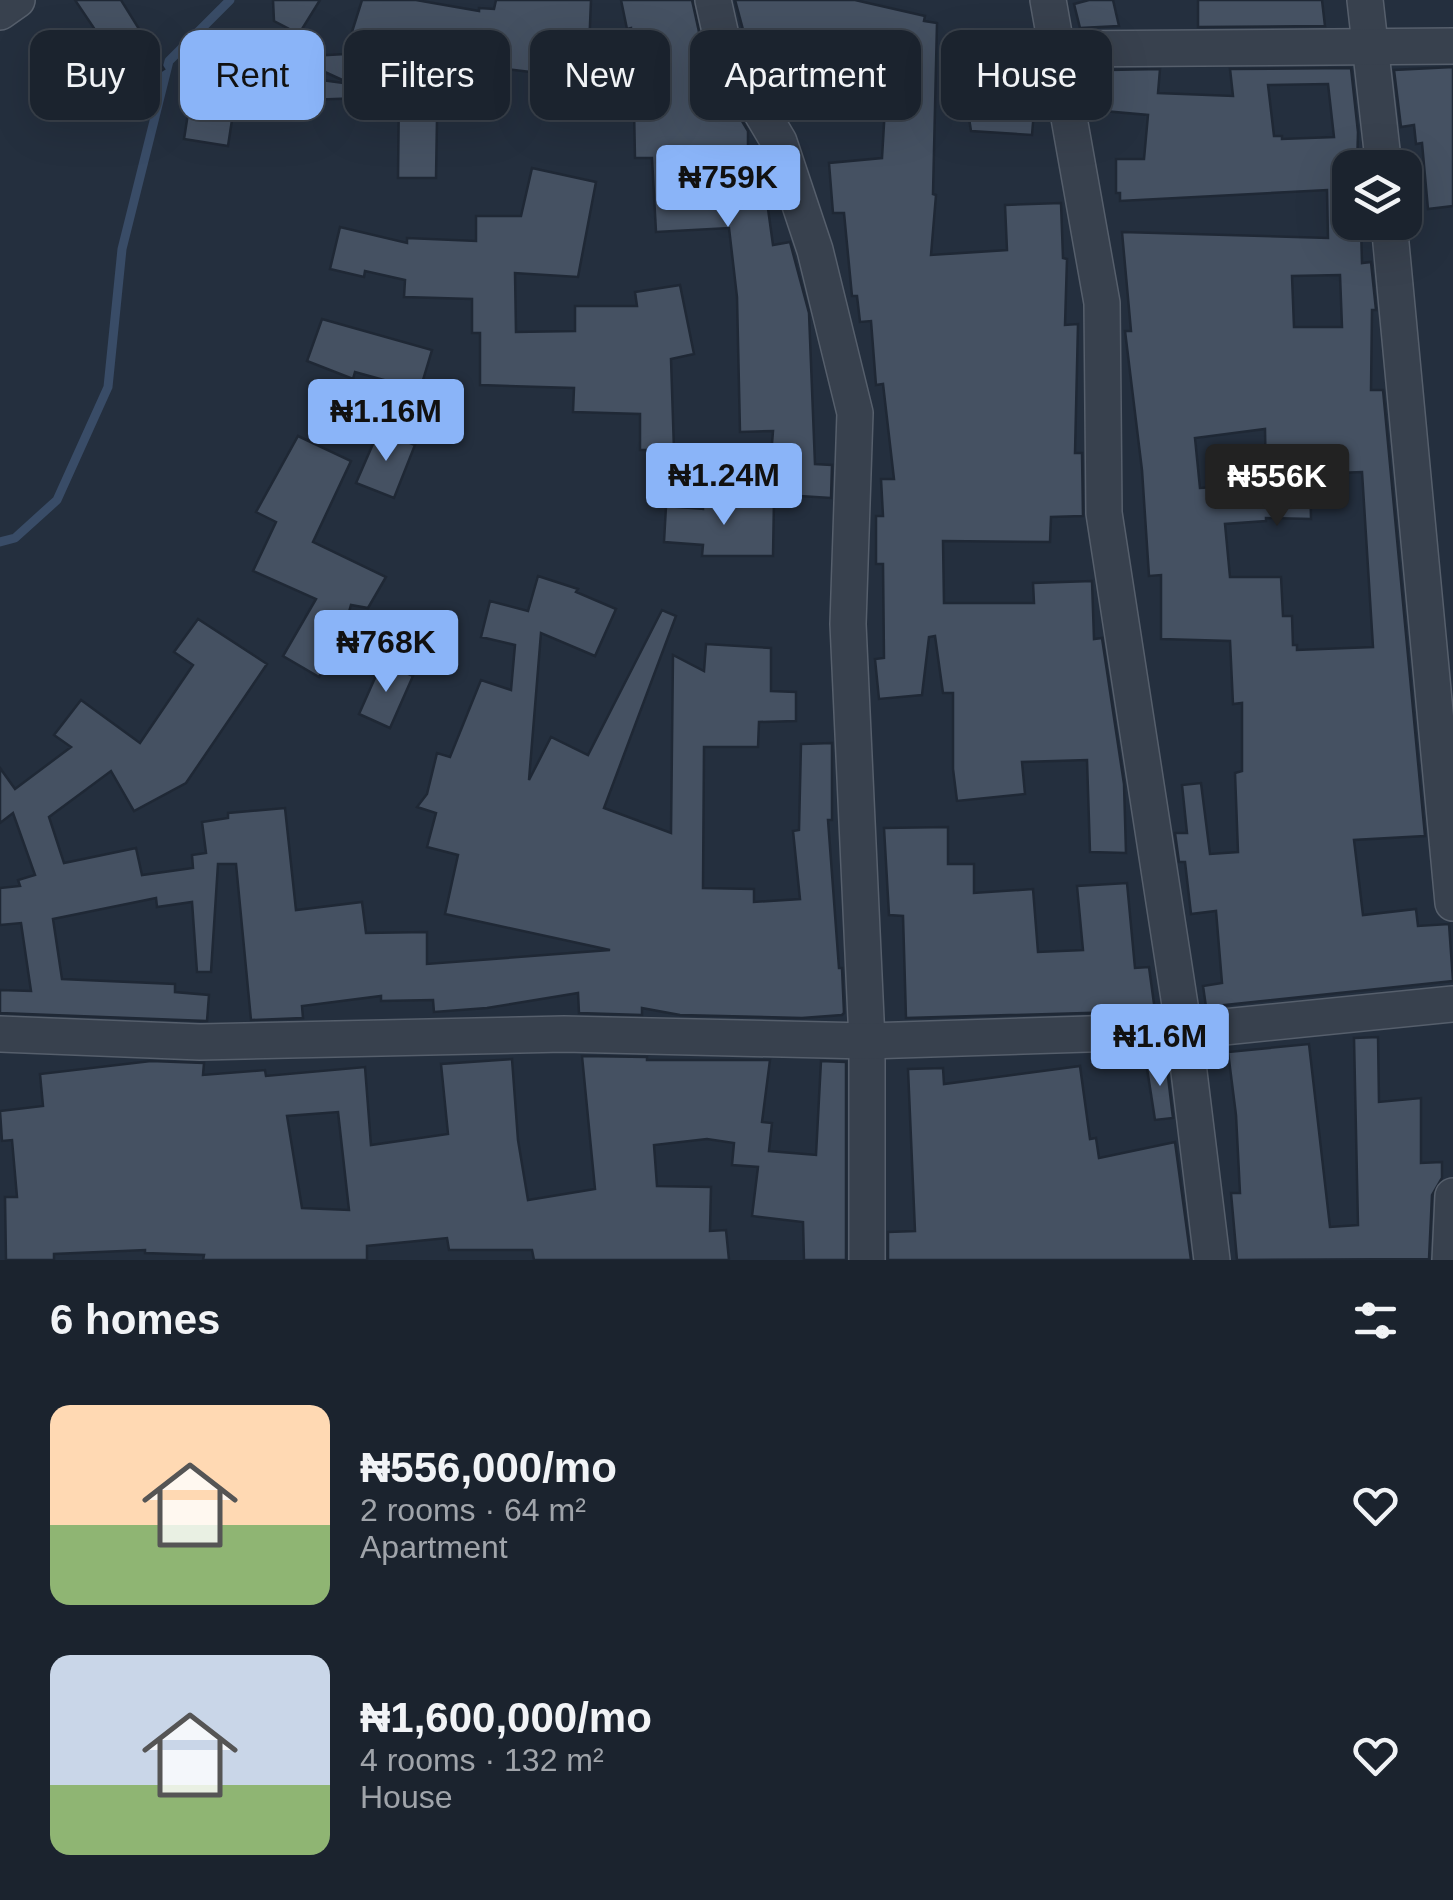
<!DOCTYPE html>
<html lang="en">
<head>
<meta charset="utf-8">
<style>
	body { margin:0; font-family:Helvetica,sans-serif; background:#282f3a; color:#f1f3f6; height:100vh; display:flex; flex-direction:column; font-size:38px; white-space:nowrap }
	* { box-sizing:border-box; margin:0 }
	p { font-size:32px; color:#a0a4aa }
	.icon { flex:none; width:55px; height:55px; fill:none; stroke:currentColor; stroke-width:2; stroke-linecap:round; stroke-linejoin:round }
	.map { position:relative; height:1260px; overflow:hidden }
	.details { display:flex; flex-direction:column; background:#1b232e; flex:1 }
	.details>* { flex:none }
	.guide { position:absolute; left:30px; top:30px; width:1395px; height:90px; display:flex; gap:20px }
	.fabs { position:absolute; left:1332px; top:150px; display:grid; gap:20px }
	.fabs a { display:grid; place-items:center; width:90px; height:90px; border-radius:20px; background:#1b232e; box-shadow:0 10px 40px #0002,0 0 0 2px #39404a; font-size:50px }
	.price { position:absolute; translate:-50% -85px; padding:0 22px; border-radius:10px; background:#8ab4f8; color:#111; font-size:32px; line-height:65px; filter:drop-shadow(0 2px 5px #0008) }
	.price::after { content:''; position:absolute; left:50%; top:60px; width:30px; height:22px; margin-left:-15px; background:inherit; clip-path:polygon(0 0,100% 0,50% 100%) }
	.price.current { background:#222; color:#fff }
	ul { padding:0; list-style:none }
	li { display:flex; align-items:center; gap:30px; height:250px; padding:0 50px }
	li span { display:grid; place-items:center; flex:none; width:280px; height:200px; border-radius:20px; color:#555 }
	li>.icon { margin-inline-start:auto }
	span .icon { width:120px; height:120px; fill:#fffc; stroke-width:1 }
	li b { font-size:42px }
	h2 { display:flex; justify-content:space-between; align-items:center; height:120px; padding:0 50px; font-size:42px }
	.tag { padding:0 35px; border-radius:20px; background:#1b232e; box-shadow:0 10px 40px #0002,0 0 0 2px #39404a; font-size:35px; line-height:90px }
	.tag.current { background:#8ab4f8; color:#111 }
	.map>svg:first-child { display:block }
</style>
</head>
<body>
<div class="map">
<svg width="1453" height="1260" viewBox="0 0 1453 1260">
	<rect width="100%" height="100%" fill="#242f3e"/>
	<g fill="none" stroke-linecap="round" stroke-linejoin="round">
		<path stroke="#394c67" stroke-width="9" d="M0 542 15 538 57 500 108 387 122 249 169 61 230 0"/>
	</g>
	<g fill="#455162" stroke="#1f2835" stroke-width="2.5" fill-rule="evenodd">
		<path d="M75 0H121L164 69 112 101 84 55 104 43Z"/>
		<path d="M273 0H320L299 34 274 21Z"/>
		<path d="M362 0H416L479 11V8L494 9 496 0H591L588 74H547L438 61 436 178H398L399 89 362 90V98L279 101 277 74 351 84 292 57 345 54Z"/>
		<path d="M621 0H692L705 59 748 131V166L762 165 773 245 790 242 809 313 815 464 832 465 831 498 768 494 773 431 740 432 737 297 729 228 656 232 652 158H635L634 110H637L631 28 627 29Z"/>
		<path d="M735 0H855L925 16 924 21 937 23 933 194 936 195 931 255 1007 250 1005 205 1061 203 1063 258 1067 259 1065 325 1078 324 1075 453H1082L1083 516 1051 517 1050 542 943 541 944 603H1034L1033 583 1092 581 1094 639 1102 638 1124 784 1126 853 1090 852 1087 760 1022 762 1025 794 957 801 953 769V693H943L935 636 929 637 922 695 879 699 875 659 884 658 883 564H876V516H883L881 479H894L883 384 876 385 871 321 860 322 857 296H852L844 213H833L829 163 882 158 885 107 853 101 861 62 748 48Z"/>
		<path d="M1089 0H1113L1119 26 1080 28 1074 4Z"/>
		<path d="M1198 0H1322L1325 26 1198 27Z"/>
		<path d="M958 48 1014 55 1013 58 1034 57 1036 86 1032 135 971 131Z"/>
		<path d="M196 62 240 68 228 146 184 139Z"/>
		<path d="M1453 67V206L1428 209 1422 143 1416 144 1414 125 1401 127 1394 70Z"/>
		<path d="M1351 68 1358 132 1357 168H1350V228H1361L1362 263 1371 262 1376 310H1372L1371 390H1383L1425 836 1354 840 1363 915 1416 909 1418 926 1449 924 1453 981 1206 1007 1203 986 1222 983 1216 911 1191 914 1185 862H1179L1175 833H1187L1182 785 1201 783 1210 854 1238 852 1235 773 1242 771V703L1233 704 1230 641 1161 639V575L1149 576 1142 470 1125 331H1131L1122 232 1328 238 1327 190 1120 201V193H1116V159H1144L1148 115 1104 111 1108 70 1160 69 1158 93 1233 96 1230 69ZM1328 84 1334 137 1282 139V136H1274L1268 85ZM1340 275 1342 327H1294L1292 276ZM1265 429 1266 484 1200 488 1195 438ZM1362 472 1373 647 1297 650V645H1293L1292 616H1283L1281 577H1230L1225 524 1266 521V518L1311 519 1310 474Z"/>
		<path d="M532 168 596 182 578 277 515 273 516 332 575 331V306H637L635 292 680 285 694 354 671 359 674 450H640V414L573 412 574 388 480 385V333H472V299L404 297 405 280 365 271 364 277 330 269 340 227 407 243V238L476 241V216H521Z"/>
		<path d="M322 319 432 350 420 390 355 372 353 379 307 361Z"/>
		<path d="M379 430 415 445 394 498 356 483Z"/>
		<path d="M298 436 351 461 313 542 386 577 368 608 351 605 341 640 319 677 283 656 316 599 253 571 276 522 256 512Z"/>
		<path d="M703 499H726L727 506 741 505 740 500H774L773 556H702L703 545 664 542 666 506 703 509Z"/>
		<path d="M538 576 578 589 576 592 616 609 595 656 541 633 529 780 551 737 588 755 662 610 676 616 604 808 671 833 673 655 704 671 706 644 771 648V691L796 692V721L759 722 758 747H704L703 888 754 889V902L800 899 793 831 799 830 801 744 832 743V820H828L839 968H842L844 1013 842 1015 802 1018 680 1015 642 1008V1015L579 1013 578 993 487 1008 434 1012 433 1000 381 1001V996L302 1006 303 1018 251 1020 236 864H218L211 972H197L192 902 157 907 156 898 53 919 62 979 175 984V992L209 995 207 1021 0 1013V990L31 991 21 923 0 925V888L20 886 18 880 35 875 13 813 0 823V768L15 789 71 747 54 735 81 700 140 743 193 665 174 652 198 619 267 664 186 783 134 811 111 771 49 817 64 863 136 848 142 875 193 868 192 855 206 853 202 822 228 818V813L285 808 296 910 362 902 366 933 427 932V964L610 950 445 914 458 855 427 847 436 813 417 807 427 794 437 753 450 757 481 680 511 690 515 645 481 637 490 601 528 611Z"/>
		<path d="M382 662 413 676 390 728 359 714Z"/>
		<path d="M948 827V864H974V893L1033 889 1038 952 1083 950 1077 886 1127 883 1135 968 1149 967 1155 1011 906 1018 903 916 889 915 884 828Z"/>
		<path d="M1378 1037 1379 1102 1421 1098V1163L1442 1162V1178L1432 1195 1429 1259 1237 1260 1231 1193H1240L1236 1115 1228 1052 1309 1044 1330 1227 1358 1225 1354 1038Z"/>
		<path d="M582 1056 647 1057V1060H770L762 1122 772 1123 769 1151 816 1155 821 1061 846 1062V1260H804L803 1222 752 1216 758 1167 732 1165 734 1143 707 1139 654 1145 657 1186 711 1187 710 1231 726 1230 729 1260H534L532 1250H449L447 1238 367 1246V1260H203L204 1255 145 1253V1250L54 1254V1260H6L5 1197H17L12 1140 2 1141 0 1111 43 1106 40 1074 151 1061 204 1063 203 1075 265 1070 266 1076 365 1067 371 1145 448 1134 441 1064 512 1059 518 1140 528 1200 595 1189ZM338 1112 349 1210 302 1208 287 1116Z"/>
		<path d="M1166 1060 1173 1118 1155 1120 1146 1062Z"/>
		<path d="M1080 1066 1090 1139 1096 1138 1099 1158 1175 1142 1191 1260H888V1232L915 1231 908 1069 943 1068 944 1084Z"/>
	</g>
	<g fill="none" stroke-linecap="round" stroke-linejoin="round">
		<g stroke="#565f6c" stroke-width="38">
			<g id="street">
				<path d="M713 0 724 49 779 142 815 250 855 413 848 624 867 1041V1260"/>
				<path d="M1048 0 1102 303 1104 513 1184 1031 1212 1260"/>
				<path d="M1365 0 1384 168"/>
				<path d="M0 12 17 0"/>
				<path d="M1059 49 1453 46"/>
				<path d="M1389 222 1453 903"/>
				<path d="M0 1034 200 1042 564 1034 867 1041 1184 1031 1453 1004"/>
				<path d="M1450 1260 1453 1196"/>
			</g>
		</g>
		<use href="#street" stroke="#38414e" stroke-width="35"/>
	</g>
</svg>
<div class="fabs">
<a><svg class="icon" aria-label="layers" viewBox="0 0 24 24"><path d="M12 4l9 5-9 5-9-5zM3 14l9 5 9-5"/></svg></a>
</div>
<b class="price" style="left:728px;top:230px">₦759K</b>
<b class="price" style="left:386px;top:464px">₦1.16M</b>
<b class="price" style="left:724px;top:528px">₦1.24M</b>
<b class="price current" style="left:1277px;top:529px">₦556K</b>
<b class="price" style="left:386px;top:695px">₦768K</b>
<b class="price" style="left:1160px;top:1089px">₦1.6M</b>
<div class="guide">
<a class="tag">Buy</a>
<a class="tag current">Rent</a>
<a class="tag">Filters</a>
<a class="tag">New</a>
<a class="tag">Apartment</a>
<a class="tag">House</a>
</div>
</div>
<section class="details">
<h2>6 homes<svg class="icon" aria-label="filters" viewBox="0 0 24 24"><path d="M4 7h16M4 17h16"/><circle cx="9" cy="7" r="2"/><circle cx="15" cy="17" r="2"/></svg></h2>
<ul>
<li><span style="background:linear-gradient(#ffd9b3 60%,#8fb573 0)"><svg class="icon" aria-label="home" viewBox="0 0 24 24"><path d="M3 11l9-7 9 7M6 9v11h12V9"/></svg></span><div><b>₦556,000/mo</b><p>2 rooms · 64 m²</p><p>Apartment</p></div><svg class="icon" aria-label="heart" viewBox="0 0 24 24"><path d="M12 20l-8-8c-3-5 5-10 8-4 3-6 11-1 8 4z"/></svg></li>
<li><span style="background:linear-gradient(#c9d6e8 65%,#8fb573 0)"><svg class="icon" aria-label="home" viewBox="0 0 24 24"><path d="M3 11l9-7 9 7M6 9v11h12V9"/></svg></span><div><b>₦1,600,000/mo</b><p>4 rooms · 132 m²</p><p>House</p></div><svg class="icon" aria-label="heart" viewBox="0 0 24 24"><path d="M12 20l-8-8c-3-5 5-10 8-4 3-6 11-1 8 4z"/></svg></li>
</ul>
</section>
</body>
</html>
